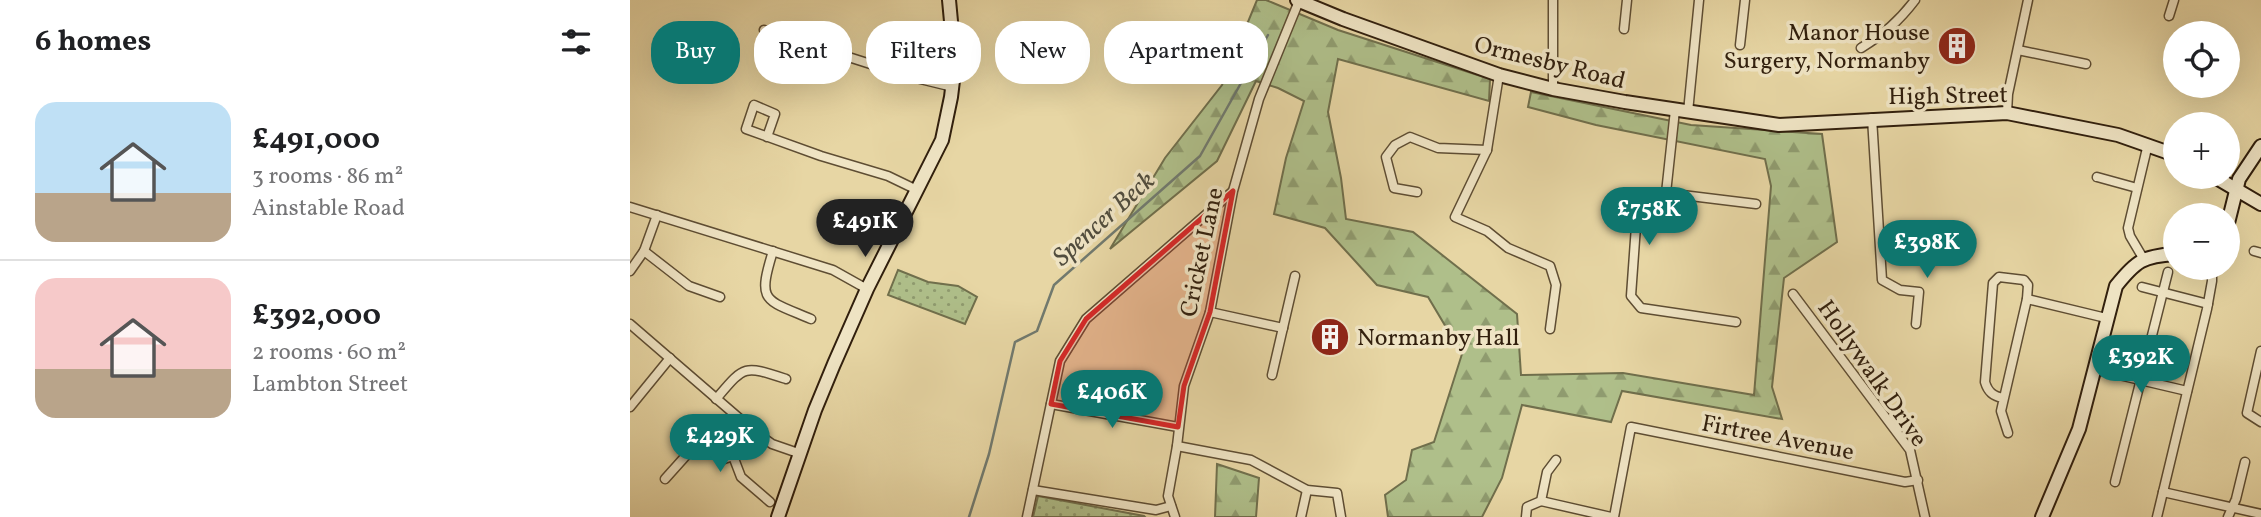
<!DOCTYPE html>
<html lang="en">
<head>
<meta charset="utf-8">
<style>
	body { margin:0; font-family:Vollkorn,serif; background:#f2f2f2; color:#202124; height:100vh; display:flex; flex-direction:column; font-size:26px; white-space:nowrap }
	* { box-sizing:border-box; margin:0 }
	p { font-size:23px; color:#757577 }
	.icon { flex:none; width:38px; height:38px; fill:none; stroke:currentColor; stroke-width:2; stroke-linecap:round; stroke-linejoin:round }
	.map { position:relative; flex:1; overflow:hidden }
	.sheet { display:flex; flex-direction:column; background:#fff; width:630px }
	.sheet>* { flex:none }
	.hud { position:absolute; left:21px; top:21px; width:665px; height:63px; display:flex; gap:14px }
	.tools { position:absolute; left:1533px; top:21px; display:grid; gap:14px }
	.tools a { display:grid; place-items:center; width:77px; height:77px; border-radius:50%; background:#fff; box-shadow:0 7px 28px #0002; font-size:35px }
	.price { position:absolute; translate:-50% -60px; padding:0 16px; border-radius:24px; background:#0f766e; color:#fff; font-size:23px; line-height:46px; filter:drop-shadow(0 2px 4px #0008) }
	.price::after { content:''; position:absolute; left:50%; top:42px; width:21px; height:16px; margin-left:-10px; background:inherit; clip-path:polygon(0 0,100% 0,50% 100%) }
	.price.on { background:#222; color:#fff }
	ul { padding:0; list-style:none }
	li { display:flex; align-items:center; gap:21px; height:175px; padding:0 35px }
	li+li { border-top:2px solid #e0e0e0 }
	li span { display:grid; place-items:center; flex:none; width:196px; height:140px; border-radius:21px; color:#555 }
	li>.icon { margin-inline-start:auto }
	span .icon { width:84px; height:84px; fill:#fffc; stroke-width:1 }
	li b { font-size:30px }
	h2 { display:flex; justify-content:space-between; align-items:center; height:84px; padding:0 35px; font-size:30px }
	.tag { padding:0 24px; border-radius:28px; background:#fff; box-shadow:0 7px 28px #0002; font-size:24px; line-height:63px }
	.tag.on { background:#0f766e; color:#fff }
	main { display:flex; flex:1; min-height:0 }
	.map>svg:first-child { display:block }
</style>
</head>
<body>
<main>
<section class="sheet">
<h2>6 homes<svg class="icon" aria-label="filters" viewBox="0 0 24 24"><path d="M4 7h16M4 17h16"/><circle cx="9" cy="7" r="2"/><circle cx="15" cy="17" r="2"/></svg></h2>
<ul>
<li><span style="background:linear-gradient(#bfe0f5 65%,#b9a48a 0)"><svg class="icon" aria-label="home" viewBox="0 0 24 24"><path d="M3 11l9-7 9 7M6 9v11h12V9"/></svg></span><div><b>£491,000</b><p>3 rooms · 86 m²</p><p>Ainstable Road</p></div></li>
<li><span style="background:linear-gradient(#f6c9c9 65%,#b9a48a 0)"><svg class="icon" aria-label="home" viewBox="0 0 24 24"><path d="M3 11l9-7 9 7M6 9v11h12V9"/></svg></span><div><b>£392,000</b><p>2 rooms · 60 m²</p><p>Lambton Street</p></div></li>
</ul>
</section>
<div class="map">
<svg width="1631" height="517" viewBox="0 0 1631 517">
	<defs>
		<pattern id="grass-dots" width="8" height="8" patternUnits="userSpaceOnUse" patternTransform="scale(1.75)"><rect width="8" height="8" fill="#afbf8a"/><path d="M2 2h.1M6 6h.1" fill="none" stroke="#8f9b6f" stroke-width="1.8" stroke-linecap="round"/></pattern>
		<pattern id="forest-firs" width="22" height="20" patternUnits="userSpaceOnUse" patternTransform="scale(1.75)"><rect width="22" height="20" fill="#afbf8a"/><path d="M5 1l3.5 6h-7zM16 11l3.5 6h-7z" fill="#8f9b6f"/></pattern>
	</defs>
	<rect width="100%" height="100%" fill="#e7d6a4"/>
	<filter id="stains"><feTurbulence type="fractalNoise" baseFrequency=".00286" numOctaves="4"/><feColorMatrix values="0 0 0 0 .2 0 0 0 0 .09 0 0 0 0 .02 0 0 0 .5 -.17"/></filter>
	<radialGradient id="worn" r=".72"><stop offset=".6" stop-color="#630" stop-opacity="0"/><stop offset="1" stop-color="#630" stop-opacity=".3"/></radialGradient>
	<g fill="url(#grass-dots)" stroke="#706f4c" stroke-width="2">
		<path d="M268 270 298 282 328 286 347 297 335 324 258 295Z"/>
		<path d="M408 496 514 516 515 517H403Z"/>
	</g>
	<g fill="url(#forest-firs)" stroke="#706f4c" stroke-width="2">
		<path d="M627 0H636L708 30 860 79 859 101 708 59 698 112 711 178 716 219 783 232 887 314 891 375 993 373 1124 395 1141 186 1135 159 966 125 898 107 901 92 1061 125 1192 134 1207 242 1154 278 1142 387 1152 419 992 391 981 422 892 405 872 478 852 517H758L755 495 776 480 782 450 804 442 832 354 798 297 747 285 695 228 644 214 656 158 674 101 648 88 626 81 587 161 480 249 535 158 592 85Z"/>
		<path d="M587 464 629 478 626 517H585Z"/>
	</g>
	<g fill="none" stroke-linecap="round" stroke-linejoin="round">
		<path stroke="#717a6f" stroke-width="2.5" d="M339 517 359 454 385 342 407 331 424 285 570 156 638 35"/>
		<g stroke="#5e4d33" stroke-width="11">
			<g id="street">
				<path d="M923 0V89"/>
				<path d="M1539 16 1544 0"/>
				<path d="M994 29 997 0"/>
				<path d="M134 30 278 76 323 87"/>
				<path d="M1110 45 1115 0"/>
				<path d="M1231 48C1254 34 1269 21 1285 0"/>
				<path d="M1388 50 1456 64"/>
				<path d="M869 75 857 150 825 217 857 231 878 248 920 266 926 285 920 329"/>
				<path d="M1058 112 1069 0"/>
				<path d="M1377 113 1378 94 1398 0"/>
				<path d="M1242 118 1252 280 1270 290 1289 292 1286 324"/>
				<path d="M137 137 145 114 124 105 116 129 191 156 258 176 287 190"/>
				<path d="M1467 177 1507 188"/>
				<path d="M787 192 764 188 756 157 765 145 780 137 808 148 857 150"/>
				<path d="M1036 193 1045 110"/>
				<path d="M0 207 203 270 237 289"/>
				<path d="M14 251 59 286 90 297"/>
				<path d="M143 251C127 303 134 299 181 319"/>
				<path d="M1624 251 1631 253"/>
				<path d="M1513 258 1500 236 1498 228 1518 144"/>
				<path d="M0 271 14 251 27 215"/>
				<path d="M1512 287 1578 304"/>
				<path d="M1163 294 1280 450 1295 517"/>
				<path d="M1397 299 1476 318"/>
				<path d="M580 312 653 328"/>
				<path d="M1106 322 1011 308 1001 296 1007 212 1021 193H1036L1126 204"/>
				<path d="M0 324 124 431 142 444 171 454"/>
				<path d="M1631 351 1617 413 1631 422"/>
				<path d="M1465 366 1472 371 1557 391"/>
				<path d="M642 375 665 276"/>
				<path d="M1373 398C1363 396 1358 392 1355 382L1363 283 1369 277 1394 280 1398 285 1397 299 1371 411 1378 433"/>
				<path d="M86 399C115 365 113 365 156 379"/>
				<path d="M421 404 548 427"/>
				<path d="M0 407 40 358"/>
				<path d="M547 446 621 460 677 490 707 493 711 517"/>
				<path d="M103 456 124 431"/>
				<path d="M35 479 61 450 84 452 91 460 103 456 111 477 140 502"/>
				<path d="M1485 482 1538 272"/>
				<path d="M403 490 526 510 541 506"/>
				<path d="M1533 492 1631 514"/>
				<path d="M911 501 981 517"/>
				<path d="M397 517 430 361 456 319 602 192"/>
				<path d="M545 517 538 496 547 446 554 386 580 312 603 191 629 99 669 1"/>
				<path d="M671 517 677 490"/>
				<path d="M896 517 897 507 911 501 917 472 926 460"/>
				<path d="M984 517 1001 427 1275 482 1288 480"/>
				<path d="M1527 517 1577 309 1582 281V268"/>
				<path d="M1598 517 1606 499 1615 462"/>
			</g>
		</g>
		<g stroke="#311f0d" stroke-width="16">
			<g id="secondary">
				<path d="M667 0 713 19 869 75 923 89 995 102 1149 125 1377 113 1488 135 1545 155"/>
				<path d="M1585 177 1631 204"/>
				<path d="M1598 223 1609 179 1631 146"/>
				<path d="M148 517 185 410 204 364 237 289 312 140 321 97 325 64 319 0"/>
				<path d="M1412 517 1449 429 1486 286C1506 261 1513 256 1545 254"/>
			</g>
		</g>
		<use href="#street" stroke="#efe4c4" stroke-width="8"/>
		<use href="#secondary" stroke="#efe4c4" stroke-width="12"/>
	</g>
	<path fill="#d62828" fill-opacity="0.2" stroke="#d62828" stroke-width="5" stroke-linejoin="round" d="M603 191 580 312 554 386 548 427 421 404 430 361 456 319Z"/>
	<defs>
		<g id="building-disc" transform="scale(2.0125)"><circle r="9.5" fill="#8f2418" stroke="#efe4c4"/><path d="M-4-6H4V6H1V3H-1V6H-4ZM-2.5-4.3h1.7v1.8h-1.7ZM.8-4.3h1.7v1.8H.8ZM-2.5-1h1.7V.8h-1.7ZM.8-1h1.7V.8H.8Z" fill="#fff"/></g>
	</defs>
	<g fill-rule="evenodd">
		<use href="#building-disc" x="1327" y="46"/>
		<use href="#building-disc" x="700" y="337"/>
	</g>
	<g text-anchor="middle" stroke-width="7" stroke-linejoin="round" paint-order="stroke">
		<g font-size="24" fill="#311f0d" stroke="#efe4c4" text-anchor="end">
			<text x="1300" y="40">Manor House<tspan x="1300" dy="28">Surgery, Normanby</tspan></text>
			<text x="727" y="345" text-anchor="start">Normanby Hall</text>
		</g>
		<g font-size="24" fill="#311f0d" stroke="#efe4c4">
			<text transform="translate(920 62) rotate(14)" y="8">Ormesby Road</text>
			<text transform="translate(1318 95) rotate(-1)" y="8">High Street</text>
			<text transform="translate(571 252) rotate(-78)" y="8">Cricket Lane</text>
			<text transform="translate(1243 373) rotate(55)" y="8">Hollywalk Drive</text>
			<text transform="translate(1148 437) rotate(11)" y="8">Firtree Avenue</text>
		</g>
		<g font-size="26" font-style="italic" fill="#514d3e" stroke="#efe4c4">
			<text transform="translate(473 218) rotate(-42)" y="9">Spencer Beck</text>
		</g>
	</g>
	<rect width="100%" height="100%" filter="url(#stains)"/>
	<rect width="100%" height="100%" fill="url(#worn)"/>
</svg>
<div class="tools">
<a><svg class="icon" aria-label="locate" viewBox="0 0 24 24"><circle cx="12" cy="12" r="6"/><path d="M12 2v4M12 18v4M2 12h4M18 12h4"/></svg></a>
<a>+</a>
<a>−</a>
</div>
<b class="price" style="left:1019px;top:247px">£758K</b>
<b class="price on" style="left:235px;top:259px">£491K</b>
<b class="price" style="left:1297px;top:280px">£398K</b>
<b class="price" style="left:1511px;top:395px">£392K</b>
<b class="price" style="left:482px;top:430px">£406K</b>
<b class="price" style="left:90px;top:474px">£429K</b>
<div class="hud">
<a class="tag on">Buy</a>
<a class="tag">Rent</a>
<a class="tag">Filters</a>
<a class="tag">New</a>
<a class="tag">Apartment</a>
</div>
</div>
</main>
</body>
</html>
